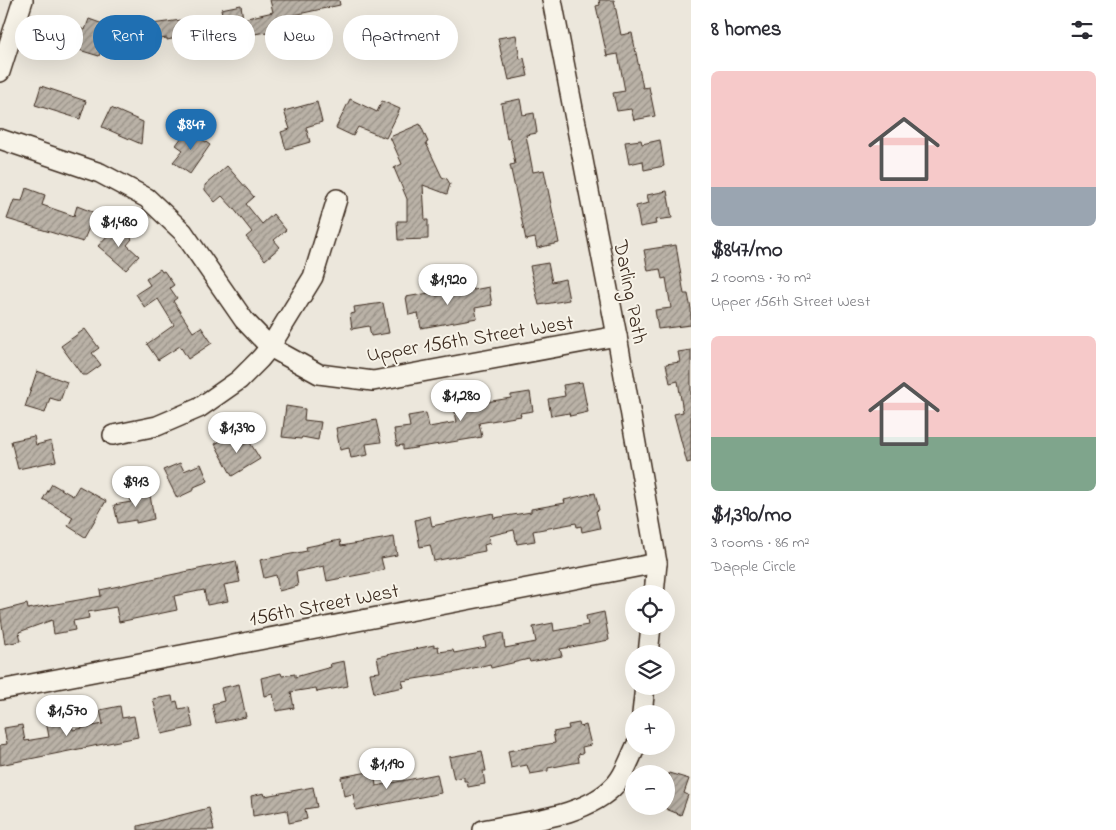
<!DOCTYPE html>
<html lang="en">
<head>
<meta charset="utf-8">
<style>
	body { margin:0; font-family:"Indie Flower",sans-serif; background:#f2f2f3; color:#2b2b33; height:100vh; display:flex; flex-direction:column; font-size:19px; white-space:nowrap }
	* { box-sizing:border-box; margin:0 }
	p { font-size:16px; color:#7c7c81 }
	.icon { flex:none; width:28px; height:28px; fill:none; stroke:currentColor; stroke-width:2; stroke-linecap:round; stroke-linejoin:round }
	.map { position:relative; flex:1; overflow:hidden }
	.details { display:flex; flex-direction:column; background:#fff; width:425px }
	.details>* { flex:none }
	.banner { position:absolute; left:15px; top:15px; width:475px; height:45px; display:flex; gap:10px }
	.controls { position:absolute; left:625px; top:585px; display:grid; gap:10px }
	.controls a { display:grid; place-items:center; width:50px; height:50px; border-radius:50%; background:#fff; box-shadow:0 5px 20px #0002; font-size:25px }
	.price { position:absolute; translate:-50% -42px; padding:0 11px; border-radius:18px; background:#fff; color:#222; font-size:16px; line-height:32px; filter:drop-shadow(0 1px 2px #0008) }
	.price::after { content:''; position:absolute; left:50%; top:30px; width:15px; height:11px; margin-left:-8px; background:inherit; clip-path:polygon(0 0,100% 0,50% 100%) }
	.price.active { background:#1f6fb2; color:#fff }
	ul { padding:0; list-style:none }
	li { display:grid; align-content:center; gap:10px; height:265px; padding:0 20px }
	li span { display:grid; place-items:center; height:155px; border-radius:8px; color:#555 }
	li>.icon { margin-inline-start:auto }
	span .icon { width:90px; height:90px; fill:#fffc; stroke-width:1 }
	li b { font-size:21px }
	h2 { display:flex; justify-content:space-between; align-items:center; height:60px; padding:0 20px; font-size:21px }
	.tag { padding:0 18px; border-radius:22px; background:#fff; box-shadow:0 5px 20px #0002; font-size:18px; line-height:45px }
	.tag.active { background:#1f6fb2; color:#fff }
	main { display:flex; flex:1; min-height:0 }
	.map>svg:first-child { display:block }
</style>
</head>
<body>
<main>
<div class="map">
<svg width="691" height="830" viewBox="0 0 691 830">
	<defs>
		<pattern id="building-hatch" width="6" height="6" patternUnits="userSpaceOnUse" patternTransform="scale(1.25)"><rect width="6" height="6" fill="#bab2a7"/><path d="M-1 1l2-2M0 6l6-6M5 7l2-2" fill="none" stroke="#989187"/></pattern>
	</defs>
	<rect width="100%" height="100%" fill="#ece7dc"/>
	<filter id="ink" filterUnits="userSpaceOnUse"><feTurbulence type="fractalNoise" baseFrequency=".02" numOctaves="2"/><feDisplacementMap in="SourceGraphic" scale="10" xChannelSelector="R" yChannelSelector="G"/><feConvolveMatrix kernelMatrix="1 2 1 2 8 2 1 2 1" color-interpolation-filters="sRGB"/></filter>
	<g filter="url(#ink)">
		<g fill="url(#building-hatch)" stroke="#3b2a1e">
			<path d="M270 0H339L340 5 294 15 296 26 266 33V32L226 39V37L209 40 206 23 223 19 221 9 241 5 243 19 273 12Z"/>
			<path d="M599 0H614L621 35 632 33 643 88 649 87 655 116 634 120 631 109 617 111 613 93 625 91 618 54 607 56 596 6 600 5Z"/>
			<path d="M89 19 117 29 112 46 103 43 99 56 69 47 76 27 85 30Z"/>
			<path d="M189 19 192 35 167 40V38L147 41 144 25Z"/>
			<path d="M516 35 520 59 524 58 528 76 509 80 506 67H504L498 38Z"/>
			<path d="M41 86 86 101 80 119 35 105Z"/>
			<path d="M350 99 377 112 382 101 400 109 386 138 358 127 353 136 336 128Z"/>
			<path d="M520 99 523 115 534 113 537 133 526 135 533 172 544 170 559 243 537 248 535 238 526 240 510 165 515 164 510 138 507 139 501 103Z"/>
			<path d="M317 102 322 122 306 127 310 142 286 149 281 132 290 129 284 111Z"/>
			<path d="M111 108 143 122 141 144 102 127Z"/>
			<path d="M420 124 428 142 426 143 442 177 447 179 450 184 447 194 423 185 425 220H428V239L398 240 397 221H407V199L394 168 402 164 390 137Z"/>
			<path d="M188 129 210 145 190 174 173 162 183 150 176 145Z"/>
			<path d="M641 140 642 144 660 140 664 166 644 170 643 161 629 164 625 142Z"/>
			<path d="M227 166 254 197 246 204 262 224 273 214 286 230 274 240 280 247 265 260 246 237 252 232 234 209 222 196 215 202 205 190V185Z"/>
			<path d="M26 188 45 195 42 205 74 216 77 206 95 213 83 242 7 219 14 200 22 201Z"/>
			<path d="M667 191 672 218 655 220 656 224 640 227 636 206 649 203 647 195Z"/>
			<path d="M117 225 132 239 127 245 139 256 126 270 98 246Z"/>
			<path d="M676 245 684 294H688L691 309V325L658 329 655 310 671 308 666 278 662 279 660 269 648 271 644 250Z"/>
			<path d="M548 263 552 282 565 279 569 300 539 305 530 266Z"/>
			<path d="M160 269 162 272 164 271 174 285 170 288 177 298 173 301 193 332 201 327 212 343 188 359 180 346 158 360 147 344 174 325 158 299 145 308 136 294 150 285 146 279Z"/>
			<path d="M489 287 492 305 475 308 477 318 421 328 418 313 409 315 406 297 435 292 436 296 472 288 473 290Z"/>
			<path d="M383 303 389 333 371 336 369 326 352 329 350 314 355 313 354 307Z"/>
			<path d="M85 329 99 348 92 353 101 365 87 375H82L61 346Z"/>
			<path d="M691 350V462L687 463 674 414 683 412 678 381 670 383 666 364 680 362 678 352Z"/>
			<path d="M37 371 67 382 60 401 50 398 45 413 25 407Z"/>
			<path d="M582 382 588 412 570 416 569 413 551 416 548 399 565 396 563 385Z"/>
			<path d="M530 392 533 411 520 413 521 416 479 423 482 437 403 450V445L397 446 394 429 410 427 408 416 426 413 429 427 457 422 454 407 511 398V395Z"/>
			<path d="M286 406 305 409 304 420 321 422 318 440 302 437 301 439 282 437Z"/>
			<path d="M376 420 381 442 366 444 368 455 351 458 349 448 340 450 336 428Z"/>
			<path d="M232 434 240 447 249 441 260 459 232 476 215 444Z"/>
			<path d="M34 436 36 445 51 441 56 461 18 469 11 441Z"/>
			<path d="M180 463 184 471 201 464 208 481 194 487V490L177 498 163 470Z"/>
			<path d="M52 484 73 496 79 486 106 501 85 537 68 526 73 517 43 499Z"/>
			<path d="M149 489 154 519 136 523V520L118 523 114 505 131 502 130 492Z"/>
			<path d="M595 493 599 510 596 511 600 528 582 532 581 526 577 527 576 523 533 531 535 541 517 544 514 530 488 536 490 543 484 545 485 551 434 561 430 545 420 547 415 520 430 516 432 526 493 513 494 518 531 512V509L565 503 564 500Z"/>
			<path d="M394 537 397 555 381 558 384 570 327 581 324 566 296 572 298 586 279 591 276 575 264 578 260 560 307 551 306 547 340 540 341 546Z"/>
			<path d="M236 561 240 582 224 585 228 601 207 605 204 590 174 596 177 610 119 622 116 607 88 612 89 618 73 621 75 630 54 634 52 620 19 632 21 641 5 644 0 611 27 604 28 609 101 596 100 590Z"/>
			<path d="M604 612 609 640 560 649 562 656 530 662 529 659 491 668 490 664 457 672 402 681 404 687 374 693 370 673 380 672 377 657 434 645V647L438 646 439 652 453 650 454 653 486 647 484 637 503 633 505 648 536 642 533 627 553 623 554 631 588 625 586 616Z"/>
			<path d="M344 661 348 686 317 692 316 688 291 692 294 708 276 711 273 694 264 696 261 678 281 673 282 676 295 674V677L331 667 330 664Z"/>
			<path d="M239 684 246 717 216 723 212 704 224 701 221 688Z"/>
			<path d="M172 696 173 702 177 701 179 709 189 707 193 727 162 734 153 699Z"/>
			<path d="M120 706 122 718 134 716 138 737 0 765V745L7 744 4 728 22 725 25 741 49 737 46 721 65 718 66 724 72 723 73 730 103 724 100 710Z"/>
			<path d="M579 723 580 727 586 725 591 745 582 747 583 753 578 754 579 762 548 768V771L530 774 527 765 511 768 508 751 555 743 553 732 569 729 568 725Z"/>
			<path d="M482 751 486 771H483L485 784 468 787 467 781H464V777L454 779 449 757Z"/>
			<path d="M374 771 376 786 437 774 441 793 356 810 353 794 344 796 341 777Z"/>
			<path d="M669 773 689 779 684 793 688 795 681 815 666 809V782Z"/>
			<path d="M313 787 317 807 305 809 307 819 289 823 287 810 253 816 251 796 264 793 265 796Z"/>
			<path d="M209 808 214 830H138V826Z"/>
		</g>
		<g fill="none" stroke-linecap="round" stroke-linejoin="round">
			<g stroke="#3b2a1e" stroke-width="22">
				<g id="minor">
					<path d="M552 0 617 336 657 563 654 594"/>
					<path d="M0 72 23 0"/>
					<path d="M0 139 100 173 147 198 183 232 244 320 270 347 319 374 373 381 617 336"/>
					<path d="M113 435 157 426 199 408 239 380 260 359 270 347 313 277 337 199"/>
					<path d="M648 654 651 626"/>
					<path d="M0 690 657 563"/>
					<path d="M642 714 645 686"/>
					<path d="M483 830C525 821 587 817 616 784 625 774 630 758 636 746"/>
				</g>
			</g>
			<use href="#minor" stroke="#f7f3e8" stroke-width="19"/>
		</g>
	</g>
	<g text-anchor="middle" stroke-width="4" stroke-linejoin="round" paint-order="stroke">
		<g font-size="21" fill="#3b2a1e" stroke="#f7f3e8">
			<text transform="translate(631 292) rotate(79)" y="7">Darling Path</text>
			<text transform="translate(470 338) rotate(-9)" y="7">Upper 156th Street West</text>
			<text transform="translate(324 604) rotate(-11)" y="7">156th Street West</text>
		</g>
	</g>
</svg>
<div class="controls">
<a><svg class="icon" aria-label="locate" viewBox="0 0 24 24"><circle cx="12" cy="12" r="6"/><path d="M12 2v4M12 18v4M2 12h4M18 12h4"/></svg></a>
<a><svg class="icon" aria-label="layers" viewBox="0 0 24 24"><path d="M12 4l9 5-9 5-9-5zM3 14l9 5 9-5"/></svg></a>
<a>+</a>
<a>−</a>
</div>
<b class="price active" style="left:191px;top:151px">$847</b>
<b class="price" style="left:119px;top:248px">$1,480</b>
<b class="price" style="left:448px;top:306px">$1,920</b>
<b class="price" style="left:461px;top:422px">$1,280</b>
<b class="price" style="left:237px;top:454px">$1,390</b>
<b class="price" style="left:136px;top:508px">$913</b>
<b class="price" style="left:67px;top:737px">$1,570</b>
<b class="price" style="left:387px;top:790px">$1,190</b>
<div class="banner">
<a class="tag">Buy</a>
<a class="tag active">Rent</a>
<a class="tag">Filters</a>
<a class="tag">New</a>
<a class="tag">Apartment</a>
</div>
</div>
<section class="details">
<h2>8 homes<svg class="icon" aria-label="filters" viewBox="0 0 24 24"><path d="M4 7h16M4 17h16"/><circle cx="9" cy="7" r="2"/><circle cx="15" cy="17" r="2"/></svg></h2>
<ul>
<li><span style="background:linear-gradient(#f6c9c9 75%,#9aa5b1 0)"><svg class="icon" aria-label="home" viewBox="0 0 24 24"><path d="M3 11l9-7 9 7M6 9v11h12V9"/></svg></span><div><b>$847/mo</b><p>2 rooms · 70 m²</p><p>Upper 156th Street West</p></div></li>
<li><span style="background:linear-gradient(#f6c9c9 65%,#7fa58c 0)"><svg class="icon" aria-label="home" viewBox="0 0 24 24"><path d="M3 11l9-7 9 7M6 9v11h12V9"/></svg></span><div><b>$1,390/mo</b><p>3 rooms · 86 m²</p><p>Dapple Circle</p></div></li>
</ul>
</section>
</main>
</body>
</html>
